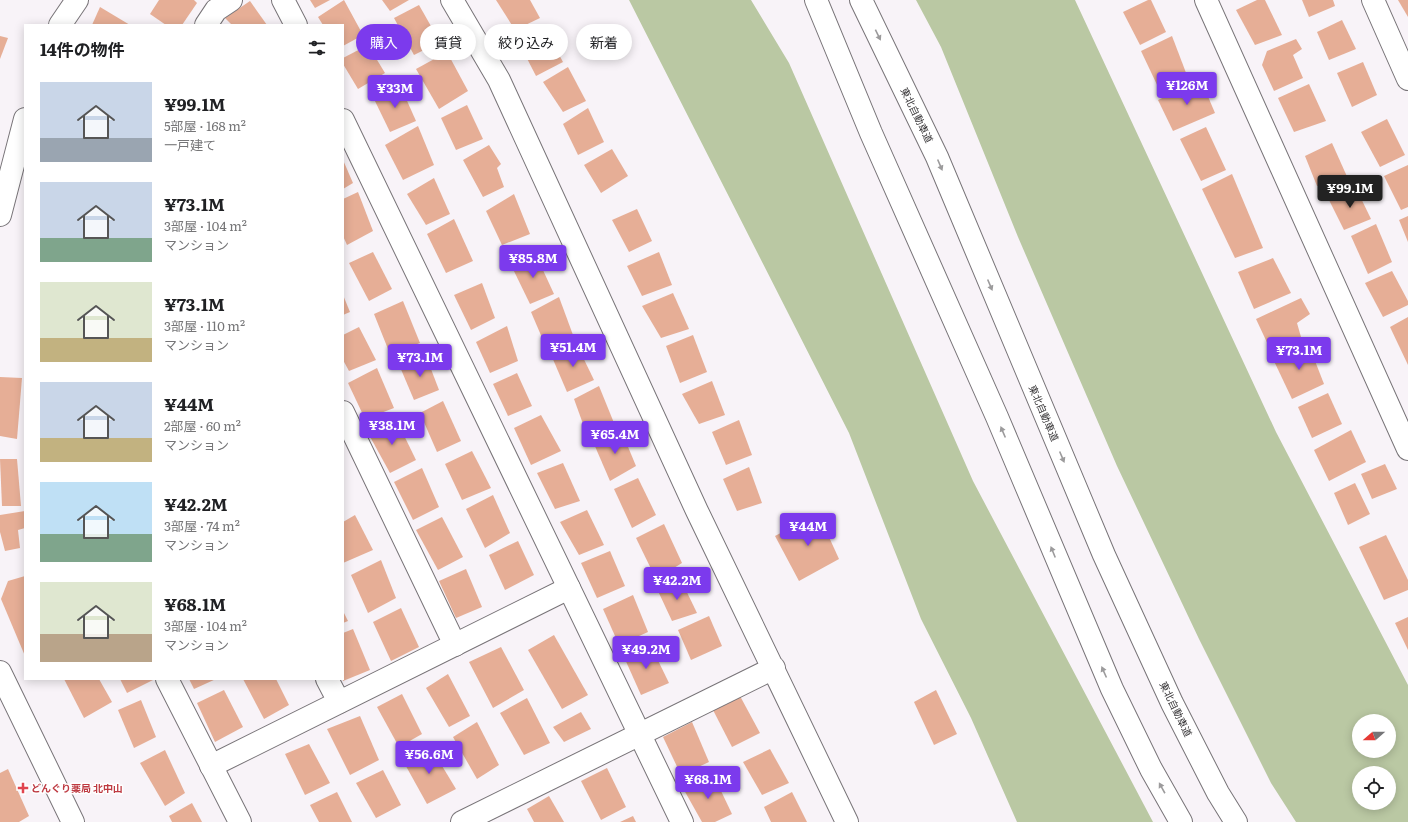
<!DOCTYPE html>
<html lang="ja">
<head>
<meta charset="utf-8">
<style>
	body { margin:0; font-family:Literata,"Noto Sans JP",serif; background:#f6f6f6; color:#202124; height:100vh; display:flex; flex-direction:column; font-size:15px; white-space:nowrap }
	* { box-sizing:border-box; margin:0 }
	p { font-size:13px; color:#757577 }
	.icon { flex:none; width:22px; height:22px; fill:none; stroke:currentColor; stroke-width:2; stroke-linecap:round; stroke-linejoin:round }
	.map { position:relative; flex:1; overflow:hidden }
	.side { position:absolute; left:24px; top:24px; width:320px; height:656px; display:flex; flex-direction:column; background:#fff; border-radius:0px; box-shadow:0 2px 10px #0003 }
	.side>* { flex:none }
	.hud { position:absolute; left:356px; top:24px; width:380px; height:36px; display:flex; gap:8px }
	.needle { width:26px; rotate:250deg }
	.buttons { position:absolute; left:1352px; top:714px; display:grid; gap:8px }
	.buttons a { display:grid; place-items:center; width:44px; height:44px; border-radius:50%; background:#fff; box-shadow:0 2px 10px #0003; font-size:20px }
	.price { position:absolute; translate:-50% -34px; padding:0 9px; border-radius:4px; background:#7c3aed; color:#fff; font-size:13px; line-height:26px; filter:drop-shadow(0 1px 2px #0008) }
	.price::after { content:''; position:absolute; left:50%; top:24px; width:12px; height:9px; margin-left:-6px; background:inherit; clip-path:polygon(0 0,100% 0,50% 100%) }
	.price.on { background:#222; color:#fff }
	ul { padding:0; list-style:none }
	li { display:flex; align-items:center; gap:12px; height:100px; padding:0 16px }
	li span { display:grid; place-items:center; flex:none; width:112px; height:80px; border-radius:0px; color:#555 }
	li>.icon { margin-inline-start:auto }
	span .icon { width:48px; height:48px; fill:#fffc; stroke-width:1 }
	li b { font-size:17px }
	h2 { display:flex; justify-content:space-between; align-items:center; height:48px; padding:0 16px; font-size:17px }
	.pill { padding:0 14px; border-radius:18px; background:#fff; box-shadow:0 2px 10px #0003; font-size:14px; line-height:36px }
	.pill.on { background:#7c3aed; color:#fff }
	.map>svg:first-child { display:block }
</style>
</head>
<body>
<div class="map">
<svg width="1408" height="822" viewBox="0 0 1408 822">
	<rect width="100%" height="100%" fill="#f8f3f8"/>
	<g fill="#bac8a3" fill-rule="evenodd">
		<path d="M629 0H751L789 63 973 481 1153 822H1017L971 718 921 619 849 433Z"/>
		<path d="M916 0H1075L1276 432 1408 685V822H1296L1271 783 1199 639 1117 466 1018 237 941 47ZM1359 721H1389V751H1359ZM1359 773H1389V803H1359Z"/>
	</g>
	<g fill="#e6ae96">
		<path d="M159 0H194L197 3 182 25H166L150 14Z"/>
		<path d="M310 0H330L315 8Z"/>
		<path d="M344 0 363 35 343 46V25H323L318 17Z"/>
		<path d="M382 0H409L390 11Z"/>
		<path d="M496 0H530L540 18 515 30Z"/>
		<path d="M1148 0H1151L1166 32 1140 45 1123 12Z"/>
		<path d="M1257 0H1265L1282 35 1255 45 1236 10Z"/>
		<path d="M1302 0H1333L1335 6 1309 17Z"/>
		<path d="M1398 0H1408V17Z"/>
		<path d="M250 1 267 25H232L225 18Z"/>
		<path d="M419 5 440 42 414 55 394 18Z"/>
		<path d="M100 7 130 25H92Z"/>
		<path d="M1342 20 1356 49 1329 60 1317 32Z"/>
		<path d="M543 25 563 62 536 76 518 41Z"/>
		<path d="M0 36 8 38 0 59Z"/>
		<path d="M1172 36 1188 78 1159 89 1141 51Z"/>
		<path d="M1296 39 1302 49 1293 55 1303 78 1274 91 1262 65 1267 51Z"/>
		<path d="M368 45 385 73 358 89 343 64V58Z"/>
		<path d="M447 52 468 91 439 109 416 69Z"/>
		<path d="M1363 62 1377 95 1352 107 1337 73Z"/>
		<path d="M568 67 586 101 563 112 543 82Z"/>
		<path d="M1201 80 1215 113 1173 131 1158 100Z"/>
		<path d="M1309 84 1326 121 1294 132 1278 98Z"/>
		<path d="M400 85 416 121 390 132 373 97Z"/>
		<path d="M467 105 483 139 456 150 441 118Z"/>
		<path d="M588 108 604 142 578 155 563 124Z"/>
		<path d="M1387 119 1405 155 1380 167 1361 132Z"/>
		<path d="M418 126 434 165 403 180 385 145Z"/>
		<path d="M1206 127 1226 170 1201 181 1180 139Z"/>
		<path d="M1332 143 1349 181 1335 185 1317 186 1305 156Z"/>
		<path d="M489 145 501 164 497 168 504 187 483 197 463 160Z"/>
		<path d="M612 149 628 176 601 193 584 165Z"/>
		<path d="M343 160 353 183 343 189Z"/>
		<path d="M1408 165V207L1401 210 1384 176Z"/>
		<path d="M1232 174 1263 248 1235 258 1202 189Z"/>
		<path d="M434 178 450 214 426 225 407 194Z"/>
		<path d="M1356 188 1371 219 1344 230 1328 198Z"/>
		<path d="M358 192 373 231 347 245 343 236V199Z"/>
		<path d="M514 194 530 234 502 245 486 211Z"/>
		<path d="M637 209 652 241 629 252 612 220Z"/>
		<path d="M1408 216V242L1399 220Z"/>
		<path d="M454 219 473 261 446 273 427 234Z"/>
		<path d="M1376 224 1392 262 1368 274 1351 236Z"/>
		<path d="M373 252 392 289 369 301 349 263Z"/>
		<path d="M659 252 672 285 642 296 627 266Z"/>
		<path d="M536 255 554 294 530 304 511 265Z"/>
		<path d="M1273 258 1291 293 1254 309 1238 272Z"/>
		<path d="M1392 271 1408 301V305L1383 317 1365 283Z"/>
		<path d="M482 283 495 318 471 330 454 295Z"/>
		<path d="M673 293 689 329 661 338 642 306Z"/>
		<path d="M343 295 350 312 343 315Z"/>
		<path d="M559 297 573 335 546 347 531 312Z"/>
		<path d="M1301 298 1310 314 1297 323 1301 337 1271 351 1256 319Z"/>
		<path d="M403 301 420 343 390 354 374 314Z"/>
		<path d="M1408 317V365L1390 327Z"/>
		<path d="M507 326 518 361 490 373 476 342Z"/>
		<path d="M359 327 376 360 349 371 343 360V335Z"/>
		<path d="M693 335 707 372 680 383 666 346Z"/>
		<path d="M576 343 594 380 567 392 552 357Z"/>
		<path d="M1308 343 1324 384 1292 399 1273 359Z"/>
		<path d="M426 356 439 390 414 400 400 367Z"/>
		<path d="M377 368 394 408 365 419 348 383Z"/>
		<path d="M517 373 532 406 508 416 493 384Z"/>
		<path d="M0 377 22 378 17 439 0 436Z"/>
		<path d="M712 381 725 415 699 424 682 394Z"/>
		<path d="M599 386 614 423 587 435 574 399Z"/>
		<path d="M1328 393 1342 424 1312 438 1298 407Z"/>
		<path d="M443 401 461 441 437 452 420 413Z"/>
		<path d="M541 415 561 451 531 465 514 428Z"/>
		<path d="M396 419 416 460 390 473 368 433Z"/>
		<path d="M739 420 752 455 726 465 712 432Z"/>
		<path d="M621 430 636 466 610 481 594 444Z"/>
		<path d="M1351 430 1366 462 1329 481 1314 450Z"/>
		<path d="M472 451 491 488 462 500 445 464Z"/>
		<path d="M0 459H17L21 506H2Z"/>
		<path d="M563 463 580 501 555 509 537 473Z"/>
		<path d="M1385 464 1397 489 1372 499 1361 474Z"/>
		<path d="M749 467 762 503 737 511 723 479Z"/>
		<path d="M422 468 439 507 413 520 394 482Z"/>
		<path d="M638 478 656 515 632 528 614 489Z"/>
		<path d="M1355 483 1370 514 1348 525 1334 493Z"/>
		<path d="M493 495 510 533 485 548 466 509Z"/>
		<path d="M587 510 604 545 579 555 560 522Z"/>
		<path d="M25 511V528L18 530 20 548 5 551 0 532V515Z"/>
		<path d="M818 513 839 559 799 581 775 536Z"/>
		<path d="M355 515 373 550 343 563V522Z"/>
		<path d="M442 517 463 557 438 570 416 530Z"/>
		<path d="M664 524 682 563 656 579 636 538Z"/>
		<path d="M1386 535 1408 580V590L1384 600 1359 547Z"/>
		<path d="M518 541 534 575 505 590 489 555Z"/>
		<path d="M610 551 625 586 597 598 581 563Z"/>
		<path d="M381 560 396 598 368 613 351 575Z"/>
		<path d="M466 569 482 607 456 618 439 581Z"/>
		<path d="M25 576V656L1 599 8 581Z"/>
		<path d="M681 580 697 613 672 621 658 591Z"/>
		<path d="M633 595 648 632 619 645 603 609Z"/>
		<path d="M401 608 419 647 391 661 373 622Z"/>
		<path d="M343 611 348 621 343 623Z"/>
		<path d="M709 616 722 646 691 660 678 630Z"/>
		<path d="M1408 617V650L1395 623Z"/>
		<path d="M353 629 370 670 343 681V633Z"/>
		<path d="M554 635 588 695 562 709 528 650Z"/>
		<path d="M650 644 669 683 641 695 624 657Z"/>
		<path d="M501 647 524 690 493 708 469 662Z"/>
		<path d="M448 674 470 716 449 727 426 688Z"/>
		<path d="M64 679H99L112 702 84 718Z"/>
		<path d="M120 679H155L127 693Z"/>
		<path d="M189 679H216L194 689Z"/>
		<path d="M243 679H276L289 705 264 719Z"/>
		<path d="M224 690 243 727 215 742 197 703Z"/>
		<path d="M936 690 957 734 934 745 914 702Z"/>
		<path d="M402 694 422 734 399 747 377 707Z"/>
		<path d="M740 696 760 733 732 747 713 710Z"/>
		<path d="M527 698 550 743 524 755 500 713Z"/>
		<path d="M141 700 156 737 134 748 118 710Z"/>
		<path d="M581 712 591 729 564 742 553 727Z"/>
		<path d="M360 716 379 760 350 775 327 729Z"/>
		<path d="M477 722 499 765 477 779 453 737Z"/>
		<path d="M692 722 709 762 681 775 663 737Z"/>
		<path d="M309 744 330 783 305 795 285 754Z"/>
		<path d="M430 746 456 789 427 804 402 759Z"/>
		<path d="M770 749 789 783 762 795 743 762Z"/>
		<path d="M165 750 185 793 165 806 140 763Z"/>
		<path d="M607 768 626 807 601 820 581 781Z"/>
		<path d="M8 769 29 816 19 822H0V773Z"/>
		<path d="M383 770 401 805 376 818 356 783Z"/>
		<path d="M712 772 732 814 715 822H702L684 790Z"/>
		<path d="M337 792 352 822H319L310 805Z"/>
		<path d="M792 792 807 822H771L764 807Z"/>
		<path d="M549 796 564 822H534L527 809Z"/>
		<path d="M192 803 202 822H172L169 816Z"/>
		<path d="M633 816 636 822H620Z"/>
	</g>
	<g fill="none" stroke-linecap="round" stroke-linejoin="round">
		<g stroke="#787478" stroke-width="24">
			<g id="minor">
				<path d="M283 0 296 25"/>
				<path d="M452 0 499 80 697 511 847 822"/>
				<path d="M1206 0 1408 449"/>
				<path d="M1373 0 1408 79"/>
				<path d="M60 25 77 0"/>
				<path d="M206 25 216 10 231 0"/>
				<path d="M343 120 682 822"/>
				<path d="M0 215 25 119"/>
				<path d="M343 412 455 645"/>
				<path d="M0 672 73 822"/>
				<path d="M167 679 240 822"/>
				<path d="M327 679 339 702"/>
				<path d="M211 766 569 588"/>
				<path d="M462 822 774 668"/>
			</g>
		</g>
		<g stroke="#787478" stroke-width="24">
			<g id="highway">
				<path d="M816 0 871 133 997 417 1112 689 1151 769 1181 822"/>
				<path d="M861 0 937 157 1104 555 1172 703 1218 793 1236 822"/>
			</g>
		</g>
		<use href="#minor" stroke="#fff" stroke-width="22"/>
		<use href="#highway" stroke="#fff" stroke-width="22"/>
	</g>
	<defs><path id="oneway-solid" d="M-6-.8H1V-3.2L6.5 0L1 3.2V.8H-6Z"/></defs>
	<g fill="#9c9b9c">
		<use href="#oneway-solid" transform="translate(878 35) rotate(64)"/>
		<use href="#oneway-solid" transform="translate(940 165) rotate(67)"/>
		<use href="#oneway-solid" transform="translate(990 285) rotate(67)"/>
		<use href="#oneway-solid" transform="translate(1003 432) rotate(-113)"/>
		<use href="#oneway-solid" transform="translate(1062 457) rotate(67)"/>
		<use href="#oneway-solid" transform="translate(1053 552) rotate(-112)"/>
		<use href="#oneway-solid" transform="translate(1104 672) rotate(-114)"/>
		<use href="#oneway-solid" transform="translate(1162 788) rotate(-119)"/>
	</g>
	<path fill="#e0444e" stroke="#fff" stroke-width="1.5" d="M21 782h4v4h4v4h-4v4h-4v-4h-4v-4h4z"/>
	<g text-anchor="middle" stroke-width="3" stroke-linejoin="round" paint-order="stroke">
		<g font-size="10" fill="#393739" stroke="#fff">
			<text transform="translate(917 115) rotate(64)" y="4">東北自動車道</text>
			<text transform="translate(1044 413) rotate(67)" y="4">東北自動車道</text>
			<text transform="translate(1176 709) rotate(64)" y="4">東北自動車道</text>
		</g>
		<g font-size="10" font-weight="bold" fill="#be3a42" stroke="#fff" text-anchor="start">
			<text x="31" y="792">どんぐり薬局 北中山</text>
		</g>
	</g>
</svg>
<div class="buttons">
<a><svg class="needle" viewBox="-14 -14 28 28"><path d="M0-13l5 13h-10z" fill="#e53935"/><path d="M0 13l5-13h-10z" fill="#757577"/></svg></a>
<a><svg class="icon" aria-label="locate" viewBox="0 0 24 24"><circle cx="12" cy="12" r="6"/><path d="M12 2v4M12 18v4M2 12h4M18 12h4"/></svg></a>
</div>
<b class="price" style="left:1187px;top:106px">¥126M</b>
<b class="price" style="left:395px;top:109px">¥33M</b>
<b class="price on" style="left:1350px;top:209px">¥99.1M</b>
<b class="price" style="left:533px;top:279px">¥85.8M</b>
<b class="price" style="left:573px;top:368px">¥51.4M</b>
<b class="price" style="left:1299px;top:371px">¥73.1M</b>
<b class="price" style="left:420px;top:378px">¥73.1M</b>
<b class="price" style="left:392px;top:446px">¥38.1M</b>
<b class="price" style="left:615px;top:455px">¥65.4M</b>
<b class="price" style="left:808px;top:547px">¥44M</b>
<b class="price" style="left:677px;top:601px">¥42.2M</b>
<b class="price" style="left:646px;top:670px">¥49.2M</b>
<b class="price" style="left:429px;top:775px">¥56.6M</b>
<b class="price" style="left:708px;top:800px">¥68.1M</b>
<div class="hud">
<a class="pill on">購入</a>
<a class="pill">賃貸</a>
<a class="pill">絞り込み</a>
<a class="pill">新着</a>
</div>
<section class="side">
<h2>14件の物件<svg class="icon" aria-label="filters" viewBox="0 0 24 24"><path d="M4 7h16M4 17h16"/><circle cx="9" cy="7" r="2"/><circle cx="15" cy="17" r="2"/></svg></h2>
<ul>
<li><span style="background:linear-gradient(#c9d6e8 70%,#9aa5b1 0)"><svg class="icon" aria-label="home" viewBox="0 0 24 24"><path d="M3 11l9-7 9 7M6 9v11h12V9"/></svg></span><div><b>¥99.1M</b><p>5部屋 · 168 m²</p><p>一戸建て</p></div></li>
<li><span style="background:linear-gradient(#c9d6e8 70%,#7fa58c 0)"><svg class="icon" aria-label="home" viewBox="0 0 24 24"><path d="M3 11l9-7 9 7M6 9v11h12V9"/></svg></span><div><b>¥73.1M</b><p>3部屋 · 104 m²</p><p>マンション</p></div></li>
<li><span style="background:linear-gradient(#dfe7d0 70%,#c2b280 0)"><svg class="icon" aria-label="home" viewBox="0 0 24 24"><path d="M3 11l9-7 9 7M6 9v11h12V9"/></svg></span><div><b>¥73.1M</b><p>3部屋 · 110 m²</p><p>マンション</p></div></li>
<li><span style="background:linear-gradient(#c9d6e8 70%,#c2b280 0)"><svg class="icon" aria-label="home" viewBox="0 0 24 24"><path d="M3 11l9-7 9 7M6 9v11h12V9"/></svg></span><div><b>¥44M</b><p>2部屋 · 60 m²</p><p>マンション</p></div></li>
<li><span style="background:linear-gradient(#bfe0f5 65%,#7fa58c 0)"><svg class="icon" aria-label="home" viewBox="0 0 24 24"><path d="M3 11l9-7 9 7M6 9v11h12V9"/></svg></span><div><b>¥42.2M</b><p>3部屋 · 74 m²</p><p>マンション</p></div></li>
<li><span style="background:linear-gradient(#dfe7d0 65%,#b9a48a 0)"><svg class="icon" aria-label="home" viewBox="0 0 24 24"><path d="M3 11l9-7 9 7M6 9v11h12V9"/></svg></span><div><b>¥68.1M</b><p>3部屋 · 104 m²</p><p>マンション</p></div></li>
</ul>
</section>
</div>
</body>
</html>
